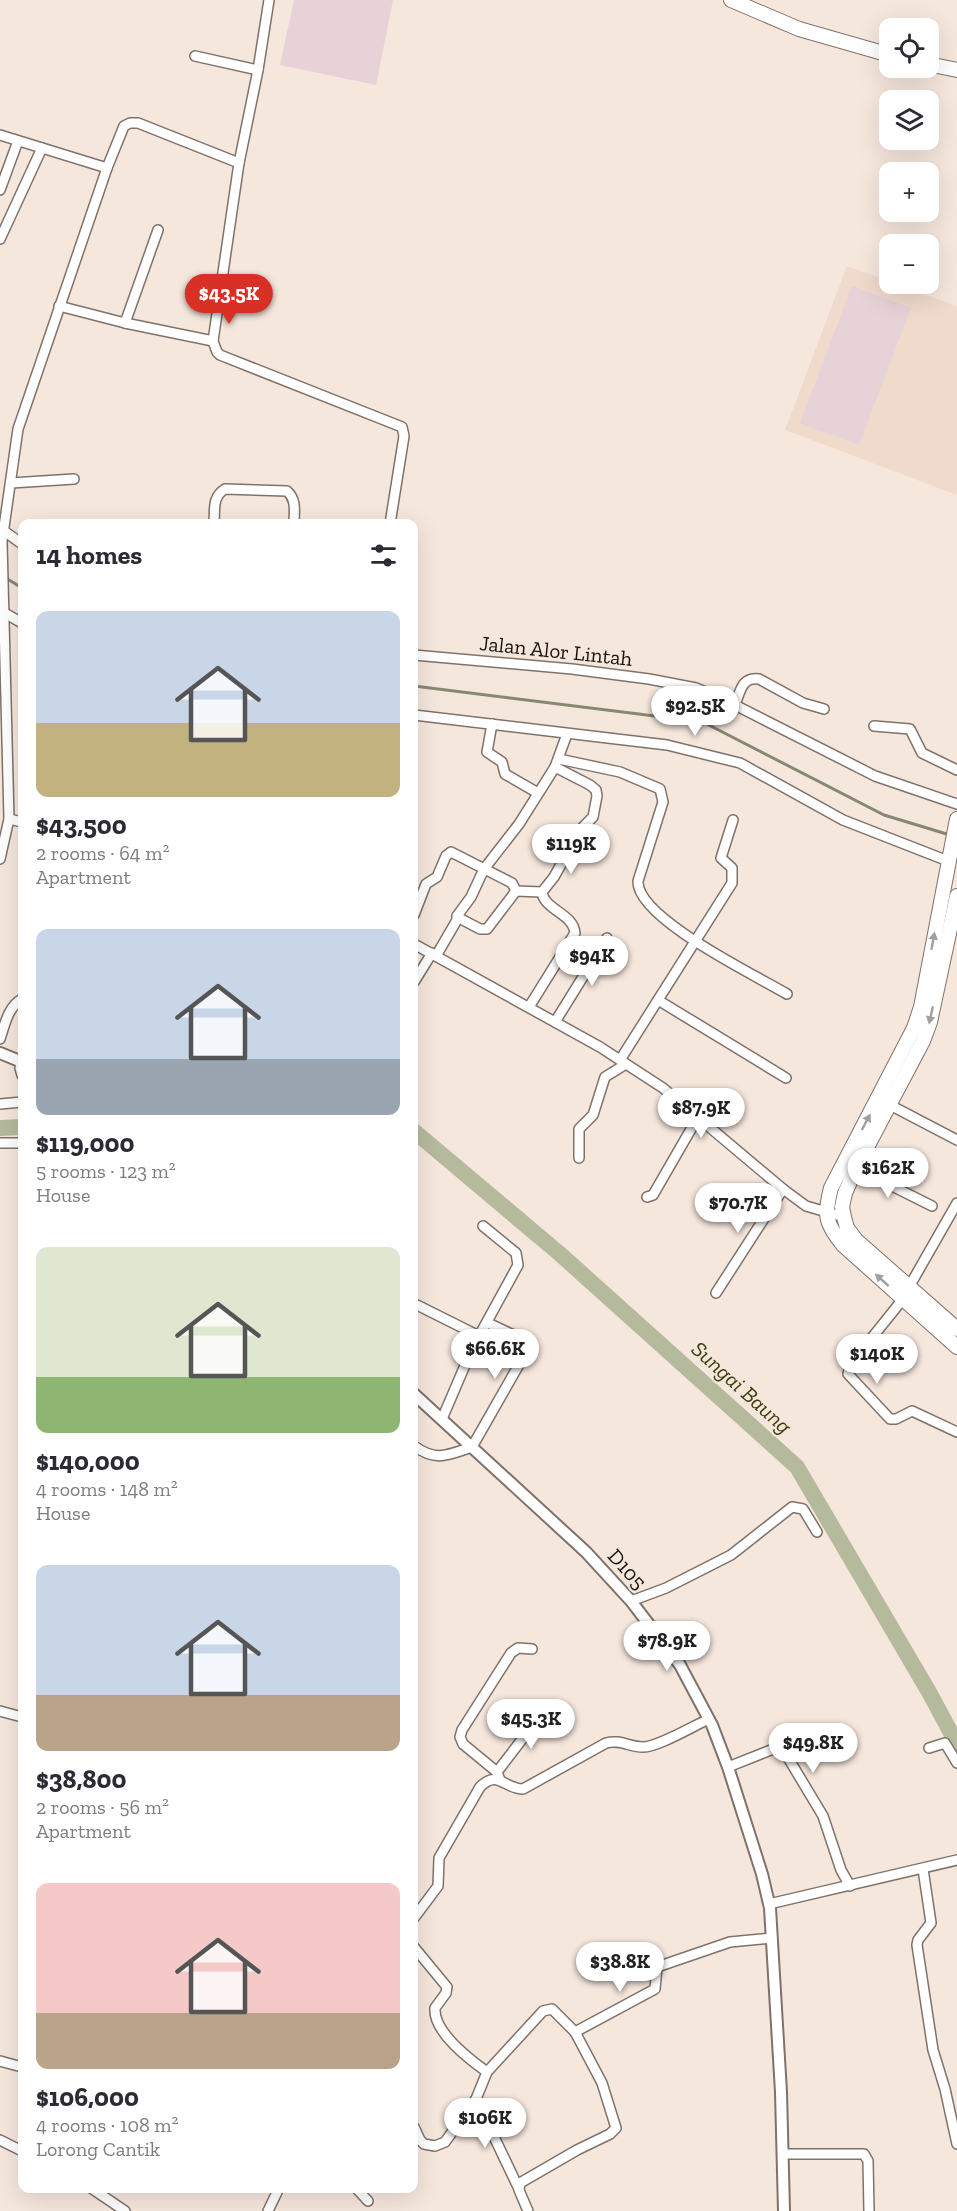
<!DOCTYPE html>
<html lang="en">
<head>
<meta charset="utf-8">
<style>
	body { margin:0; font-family:"Zilla Slab",serif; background:#f7f7f7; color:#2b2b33; height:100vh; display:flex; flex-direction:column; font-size:22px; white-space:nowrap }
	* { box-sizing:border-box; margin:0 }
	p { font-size:20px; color:#7c7c81 }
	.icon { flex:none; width:33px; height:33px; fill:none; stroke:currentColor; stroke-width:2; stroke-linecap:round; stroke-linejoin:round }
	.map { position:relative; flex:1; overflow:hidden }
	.side { position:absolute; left:18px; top:519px; width:400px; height:1674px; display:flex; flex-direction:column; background:#fff; border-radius:12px; box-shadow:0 6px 24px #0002 }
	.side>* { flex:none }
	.tools { position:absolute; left:879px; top:18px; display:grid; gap:12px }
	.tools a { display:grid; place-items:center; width:60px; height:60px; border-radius:12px; background:#fff; box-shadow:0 6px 24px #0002; font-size:30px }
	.price { position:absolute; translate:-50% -51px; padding:0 14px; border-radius:21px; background:#fff; color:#222; font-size:20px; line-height:39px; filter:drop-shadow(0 2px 3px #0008) }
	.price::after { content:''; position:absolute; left:50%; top:36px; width:18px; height:14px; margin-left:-9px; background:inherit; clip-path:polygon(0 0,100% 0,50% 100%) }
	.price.selected { background:#d93025; color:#fff }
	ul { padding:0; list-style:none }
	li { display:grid; align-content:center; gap:12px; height:318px; padding:0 18px }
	li span { display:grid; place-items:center; height:186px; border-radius:12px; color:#555 }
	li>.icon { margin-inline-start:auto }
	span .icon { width:108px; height:108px; fill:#fffc; stroke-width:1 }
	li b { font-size:26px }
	h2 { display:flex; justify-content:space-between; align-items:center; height:72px; padding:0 18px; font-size:26px }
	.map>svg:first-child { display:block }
</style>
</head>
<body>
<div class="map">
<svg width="957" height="2211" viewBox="0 0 957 2211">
	<rect width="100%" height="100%" fill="#f6e7dd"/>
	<path fill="#f0dacc" d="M847 266 889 281 890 284H896L957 306V495L785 430Z"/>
	<g fill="#e7d2d7">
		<path d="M294 0H393L376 85 280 65Z"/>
		<path d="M852 286 911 308 859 445 800 423Z"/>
	</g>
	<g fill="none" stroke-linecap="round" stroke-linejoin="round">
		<g stroke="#868872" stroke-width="3">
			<path d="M6 578 22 588"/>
			<path d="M414 686 703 722 884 815 950 835"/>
		</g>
		<g stroke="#b6ba9d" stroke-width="16">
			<path d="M0 1128 22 1127"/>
			<path d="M414 1131 560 1254 797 1467 929 1692 957 1744"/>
		</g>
		<g stroke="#7f726a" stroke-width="12">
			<g id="minor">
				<path d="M269 0 258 70 239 163 213 341 217 352 220 355 402 427 404 436 390 524"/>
				<path d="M195 56 258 70"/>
				<path d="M0 135 107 168 124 126 130 123H138L239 163"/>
				<path d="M0 190 18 141"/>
				<path d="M0 239 42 148"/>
				<path d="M59 306 125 323 213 341"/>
				<path d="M125 323 158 230"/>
				<path d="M11 483 74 479"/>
				<path d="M214 524C215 509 212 497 225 489L287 491C297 500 294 511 294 524"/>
				<path d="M0 528 22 544"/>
				<path d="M1 611 22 623"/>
				<path d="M414 655 572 669 649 679 696 688 735 705 875 776 957 804"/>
				<path d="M735 705C740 692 742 676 759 679L803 703 824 709"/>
				<path d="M414 715 667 745 740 763 843 820 948 861"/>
				<path d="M492 724 487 752 502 762 505 774 538 793"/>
				<path d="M874 726 910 729 922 753 957 770"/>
				<path d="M559 759 620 772 660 789 663 802 638 881C636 918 757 976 787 994"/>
				<path d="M9 819 22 822"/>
				<path d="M0 859 9 819 2 541 18 429 107 168"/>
				<path d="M414 915 426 884 437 877 446 856 451 852 512 883 516 891 542 892"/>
				<path d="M457 920V916L471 897 484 869 519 824 555 767"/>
				<path d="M414 944 600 1047 663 1088 783 1189 806 1206 844 1217"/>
				<path d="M436 956 457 920 461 919 480 929H487L516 891"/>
				<path d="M414 982 432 953"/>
				<path d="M658 1000 786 1078"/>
				<path d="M529 1007 575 933C573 913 544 910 542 892L554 877 580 830 593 817 597 796 596 790 590 785 555 767 567 734"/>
				<path d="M555 1022 607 938"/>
				<path d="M0 1039C5 1024 8 1007 22 999"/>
				<path d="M620 1060 732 883V868L721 858 733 820"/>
				<path d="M21 1061 20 1068 22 1075"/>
				<path d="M0 1104 22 1102"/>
				<path d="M890 1105 957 1140"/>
				<path d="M0 1143H22"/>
				<path d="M579 1158V1129L593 1115 605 1077 626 1064"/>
				<path d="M856 1168 932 1206"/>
				<path d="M647 1197 653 1195 698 1117"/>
				<path d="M909 1287 957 1203"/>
				<path d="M716 1293 783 1189"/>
				<path d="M903 1299 850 1365 848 1374 890 1419H896L912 1411 957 1432"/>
				<path d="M417 1305 479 1336"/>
				<path d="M442 1419 472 1349 518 1265 516 1253 483 1226"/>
				<path d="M414 1446C436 1462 448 1455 472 1447L529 1347 528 1342 488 1323"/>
				<path d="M631 1601 666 1588 731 1555 792 1507 803 1509 817 1532"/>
				<path d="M0 1711 22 1717"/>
				<path d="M929 1748 945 1743 957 1763"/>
				<path d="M728 1767 781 1746 823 1816 841 1870 850 1886"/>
				<path d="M497 1772 543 1712"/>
				<path d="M500 1780 497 1772 463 1744 460 1737 462 1730 511 1653 518 1648 532 1649"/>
				<path d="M923 1869 931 1923 918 1940 917 1945 933 2050 945 2089 957 2144"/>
				<path d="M769 1904 957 1860"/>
				<path d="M414 1918 438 1886 439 1858 480 1787C498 1769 504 1789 523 1789L606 1743C620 1739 629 1747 643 1747 658 1747 693 1726 709 1719"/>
				<path d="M414 1947 447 1987 446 1993 435 2008C433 2032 469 2059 487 2072"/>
				<path d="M0 2061 22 2067"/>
				<path d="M476 2099 518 2187"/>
				<path d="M414 2127 420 2140 424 2144 435 2146 445 2142 476 2099 487 2072 543 2011 552 2009 575 2032 655 1989 657 1967 730 1942 772 1938"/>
				<path d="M0 2140 22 2151"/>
				<path d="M783 2154H864L868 2161 869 2211"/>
				<path d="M91 2188 125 2211"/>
				<path d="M356 2188 368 2201"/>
				<path d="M268 2211 279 2188"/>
				<path d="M528 2211 519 2190 520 2183 577 2150 610 2134 616 2128 602 2083 575 2032"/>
			</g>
		</g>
		<g stroke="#7f726a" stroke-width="14">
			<g id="tertiary">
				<path d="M0 1053 22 1062"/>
				<path d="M414 1394 586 1552 631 1601 680 1665 712 1725 728 1767 762 1874 770 1908 781 2092 784 2211"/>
			</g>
		</g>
		<g stroke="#7f726a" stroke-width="16">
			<g id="primary">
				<path d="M731 0 799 29 890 55"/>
				<path d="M928 64 957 70"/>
				<path d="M957 819 921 1007 914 1028 831 1188C824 1215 825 1223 843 1245L957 1347"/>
				<path d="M957 896 930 1022 923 1041 856 1168 845 1193 842 1207 844 1217 847 1228 856 1240 957 1329"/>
			</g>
		</g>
		<use href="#minor" stroke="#fff" stroke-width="9"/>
		<use href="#tertiary" stroke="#fff" stroke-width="10"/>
		<use href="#primary" stroke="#fff" stroke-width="14"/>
	</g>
	<defs><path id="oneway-solid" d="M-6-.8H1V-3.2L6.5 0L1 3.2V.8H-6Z" transform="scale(1.5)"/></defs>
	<g fill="#a2a09f">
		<use href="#oneway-solid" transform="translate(933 941) rotate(-80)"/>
		<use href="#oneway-solid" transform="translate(931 1015) rotate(103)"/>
		<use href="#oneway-solid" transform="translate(866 1122) rotate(-62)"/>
		<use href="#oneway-solid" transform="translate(882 1280) rotate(-138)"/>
	</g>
	<g text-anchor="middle" stroke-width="4.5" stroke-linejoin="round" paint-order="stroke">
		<g font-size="21" fill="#16120e" stroke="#f6e7dd">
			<text transform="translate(556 651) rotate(6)" y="7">Jalan Alor Lintah</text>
			<text transform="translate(627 1569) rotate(48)" y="7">D105</text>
		</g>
		<g font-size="22" font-style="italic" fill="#3b3f0b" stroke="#f6e7dd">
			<text transform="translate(742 1387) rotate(42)" y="8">Sungai Baung</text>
		</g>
	</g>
</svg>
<div class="tools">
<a><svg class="icon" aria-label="locate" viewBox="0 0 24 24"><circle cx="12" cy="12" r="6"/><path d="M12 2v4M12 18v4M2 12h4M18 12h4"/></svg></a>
<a><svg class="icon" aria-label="layers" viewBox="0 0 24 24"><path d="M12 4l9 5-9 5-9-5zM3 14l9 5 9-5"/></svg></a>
<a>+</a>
<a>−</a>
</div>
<b class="price selected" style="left:229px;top:325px">$43.5K</b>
<b class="price" style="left:695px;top:737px">$92.5K</b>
<b class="price" style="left:571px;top:875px">$119K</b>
<b class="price" style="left:592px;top:987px">$94K</b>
<b class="price" style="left:701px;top:1139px">$87.9K</b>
<b class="price" style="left:888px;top:1199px">$162K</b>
<b class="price" style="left:738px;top:1234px">$70.7K</b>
<b class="price" style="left:495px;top:1380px">$66.6K</b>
<b class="price" style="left:877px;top:1385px">$140K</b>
<b class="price" style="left:667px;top:1672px">$78.9K</b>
<b class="price" style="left:531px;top:1750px">$45.3K</b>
<b class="price" style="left:813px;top:1774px">$49.8K</b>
<b class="price" style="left:620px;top:1993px">$38.8K</b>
<b class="price" style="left:485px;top:2149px">$106K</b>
<section class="side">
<h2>14 homes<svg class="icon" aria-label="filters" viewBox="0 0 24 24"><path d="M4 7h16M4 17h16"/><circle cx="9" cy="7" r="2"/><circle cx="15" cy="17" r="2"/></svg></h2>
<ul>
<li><span style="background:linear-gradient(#c9d6e8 60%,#c2b280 0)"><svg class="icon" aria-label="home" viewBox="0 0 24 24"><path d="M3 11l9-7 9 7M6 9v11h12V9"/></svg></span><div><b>$43,500</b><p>2 rooms · 64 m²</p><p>Apartment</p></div></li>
<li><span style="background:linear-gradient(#c9d6e8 70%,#9aa5b1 0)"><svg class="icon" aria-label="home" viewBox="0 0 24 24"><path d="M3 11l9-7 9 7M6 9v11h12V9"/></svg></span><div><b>$119,000</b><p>5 rooms · 123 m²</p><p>House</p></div></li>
<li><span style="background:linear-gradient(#dfe7d0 70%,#8fb573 0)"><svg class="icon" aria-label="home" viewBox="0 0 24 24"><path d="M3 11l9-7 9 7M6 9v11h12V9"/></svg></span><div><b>$140,000</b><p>4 rooms · 148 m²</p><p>House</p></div></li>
<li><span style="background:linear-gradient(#c9d6e8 70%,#b9a48a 0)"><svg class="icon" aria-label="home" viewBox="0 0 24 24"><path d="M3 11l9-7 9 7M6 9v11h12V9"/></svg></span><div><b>$38,800</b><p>2 rooms · 56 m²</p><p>Apartment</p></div></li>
<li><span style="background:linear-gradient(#f6c9c9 70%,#b9a48a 0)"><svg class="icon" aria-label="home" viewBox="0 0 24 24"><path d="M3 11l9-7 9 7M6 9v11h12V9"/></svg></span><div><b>$106,000</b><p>4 rooms · 108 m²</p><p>Lorong Cantik</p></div></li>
</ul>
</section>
</div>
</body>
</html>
